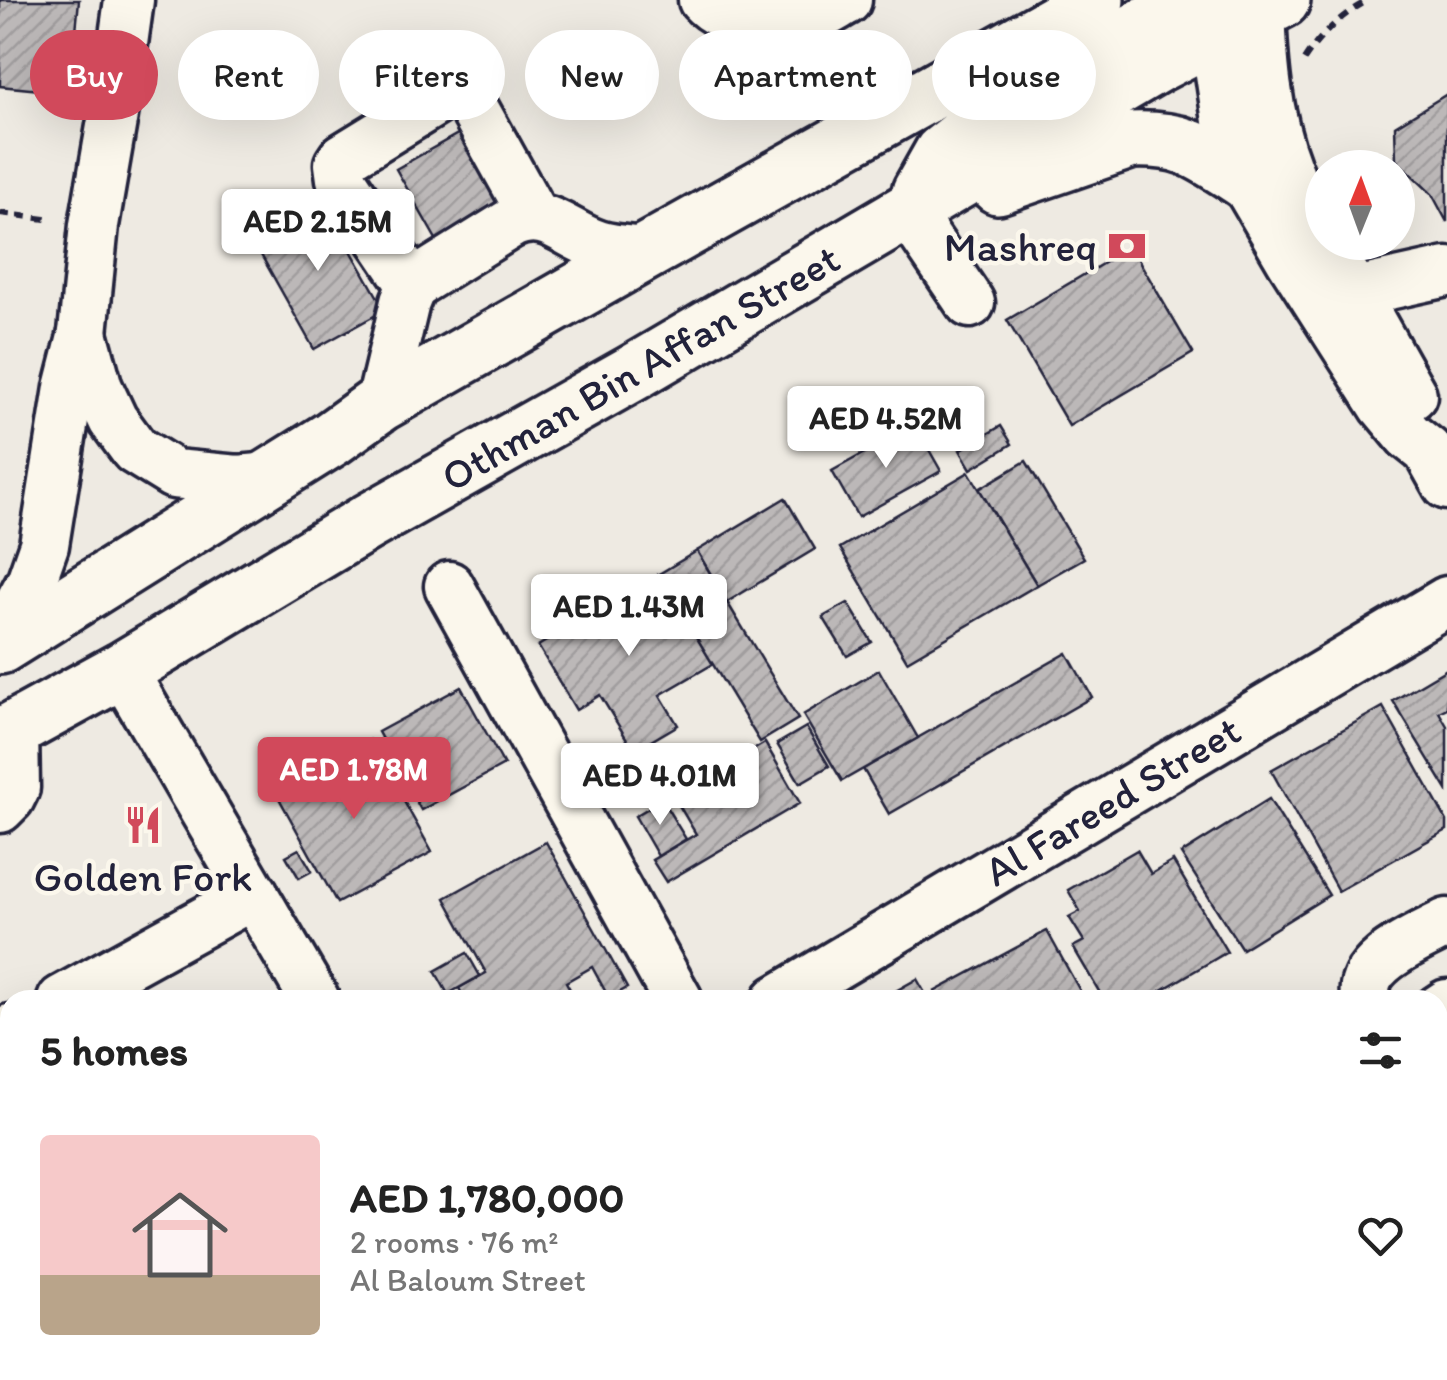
<!DOCTYPE html>
<html lang="en">
<head>
<meta charset="utf-8">
<style>
	body { margin:0; font-family:Itim,sans-serif; background:#f2f2f2; color:#222; height:100vh; display:flex; flex-direction:column; font-size:38px; white-space:nowrap }
	* { box-sizing:border-box; margin:0 }
	p { font-size:32px; color:#767676 }
	.icon { flex:none; width:55px; height:55px; fill:none; stroke:currentColor; stroke-width:2; stroke-linecap:round; stroke-linejoin:round }
	.map { position:relative; flex:1; overflow:hidden }
	.details { position:absolute; left:0px; top:990px; width:1448px; height:390px; display:flex; flex-direction:column; background:#fff; border-radius:30px 30px 0 0; box-shadow:0 10px 40px #0002 }
	.details>* { flex:none }
	.guide { position:absolute; left:30px; top:30px; width:1388px; height:90px; display:flex; gap:20px }
	.needle { width:65px; rotate:1deg }
	.buttons { position:absolute; left:1305px; top:150px; display:grid; gap:20px }
	.buttons a { display:grid; place-items:center; width:110px; height:110px; border-radius:50%; background:#fff; box-shadow:0 10px 40px #0002; font-size:50px }
	.price { position:absolute; translate:-50% -85px; padding:0 22px; border-radius:10px; background:#fff; color:#222; font-size:32px; line-height:65px; filter:drop-shadow(0 2px 5px #0008) }
	.price::after { content:''; position:absolute; left:50%; top:60px; width:30px; height:22px; margin-left:-15px; background:inherit; clip-path:polygon(0 0,100% 0,50% 100%) }
	.price.current { background:#d1495b; color:#fff }
	ul { padding:0; list-style:none }
	li { display:flex; align-items:center; gap:30px; height:250px; padding:0 40px }
	li span { display:grid; place-items:center; flex:none; width:280px; height:200px; border-radius:10px; color:#555 }
	li>.icon { margin-inline-start:auto }
	span .icon { width:120px; height:120px; fill:#fffc; stroke-width:1 }
	li b { font-size:42px }
	h2 { display:flex; justify-content:space-between; align-items:center; height:120px; padding:0 40px; font-size:42px }
	.chip { padding:0 35px; border-radius:45px; background:#fff; box-shadow:0 10px 40px #0002; font-size:35px; line-height:90px }
	.chip.current { background:#d1495b; color:#fff }
	.map>svg:first-child { display:block }
</style>
</head>
<body>
<div class="map">
<svg width="1447" height="1380" viewBox="0 0 1447 1380">
	<defs>
		<pattern id="building-hatch" width="6" height="6" patternUnits="userSpaceOnUse" patternTransform="scale(2.5)"><rect width="6" height="6" fill="#bcb8b8"/><path d="M-1 1l2-2M0 6l6-6M5 7l2-2" fill="none" stroke="#a19e9f"/></pattern>
	</defs>
	<rect width="100%" height="100%" fill="#eeeae2"/>
	<filter id="ink" filterUnits="userSpaceOnUse"><feTurbulence type="fractalNoise" baseFrequency=".01" numOctaves="2"/><feDisplacementMap in="SourceGraphic" scale="20" xChannelSelector="R" yChannelSelector="G"/><feConvolveMatrix kernelMatrix="1 2 1 2 8 2 1 2 1" color-interpolation-filters="sRGB"/></filter>
	<g filter="url(#ink)">
		<g fill="url(#building-hatch)" stroke="#22223b" stroke-width="2.5">
			<path d="M0 0H79L70 93 0 86Z"/>
			<path d="M1447 94V222L1432 194 1396 160 1395 126Z"/>
			<path d="M479 122 528 208 445 255 396 169Z"/>
			<path d="M321 198 385 310 314 349 251 237Z"/>
			<path d="M1131 247 1193 353 1069 426 1007 320Z"/>
			<path d="M915 425 941 471 858 517 832 471Z"/>
			<path d="M1001 426 1012 444 971 469 960 450Z"/>
			<path d="M1026 461 1084 558 1037 585 979 489Z"/>
			<path d="M969 472 1037 585 907 661 840 548Z"/>
			<path d="M785 498 815 549 727 602 697 551Z"/>
			<path d="M697 551 727 602 689 625 659 574Z"/>
			<path d="M659 574 713 664 660 695 678 725 634 751 600 695 576 710 538 646Z"/>
			<path d="M727 602 798 719 760 742 689 625Z"/>
			<path d="M848 603 872 642 847 656 823 617Z"/>
			<path d="M1067 653 1092 697 889 814 863 769Z"/>
			<path d="M1447 669V708L1439 712 1447 726V790L1393 701Z"/>
			<path d="M879 670 918 738 842 781 803 715Z"/>
			<path d="M461 687 504 765 421 810 378 732Z"/>
			<path d="M1383 707 1447 821V830L1338 891 1271 770Z"/>
			<path d="M806 727 829 766 800 783 777 744Z"/>
			<path d="M370 740 432 852 337 903 275 791Z"/>
			<path d="M765 743 800 803 666 882 652 860 696 834 674 797Z"/>
			<path d="M1269 799 1329 895 1242 949 1181 854Z"/>
			<path d="M662 800 686 839 658 856 635 816Z"/>
			<path d="M546 842 627 988 609 998 592 967 566 982 576 1000H465L459 988 486 973 445 898Z"/>
			<path d="M299 849 312 871 299 878 286 856Z"/>
			<path d="M1137 850 1151 874 1173 861 1227 952 1145 1000H1104L1073 947 1084 941 1069 917 1080 911 1068 890Z"/>
			<path d="M1047 931 1085 1000H939L934 992Z"/>
			<path d="M467 953 480 976 448 994 435 971Z"/>
			<path d="M917 979 929 1000H865L880 992 883 998Z"/>
			<path d="M1438 1094 1447 1111V1215L1438 1221Z"/>
			<path d="M10 1336V1370H64L70 1380H0V1341Z"/>
			<path d="M600 1370H720L702 1380H606Z"/>
			<path d="M748 1370H770L777 1380H741L738 1376Z"/>
			<path d="M1020 1370H1142L1144 1374 1132 1380H1026Z"/>
			<path d="M1217 1370H1406L1412 1380H1223Z"/>
		</g>
		<g fill="none" stroke-linecap="round" stroke-linejoin="round">
			<g stroke="#22223b" stroke-width="55">
				<g id="minor">
					<path d="M703 0C724 24 781 29 811 19 823 15 836 6 847 0"/>
					<path d="M1209 0 1229 134 1244 180 1291 260 1384 406 1409 436 1428 451 1447 485"/>
					<path d="M1261 0C1262 57 1266 114 1287 168 1296 192 1309 214 1322 236"/>
					<path d="M909 213 970 303"/>
					<path d="M1326 242 1412 395"/>
					<path d="M412 285 341 179 339 164 343 158 447 94C456 90 461 91 468 98L534 217"/>
					<path d="M1356 292 1447 272"/>
					<path d="M83 333 98 388 113 420 135 450 174 474 238 480 270 477"/>
					<path d="M381 403 405 302 412 285 510 224C547 206 565 235 598 245 613 250 630 250 646 252"/>
					<path d="M449 586 678 1000"/>
					<path d="M0 639 31 582 44 545 69 388 83 333 94 225 114 109 129 0"/>
					<path d="M122 670 315 1000"/>
					<path d="M0 808 10 798 15 788 14 729"/>
					<path d="M62 1000 254 894"/>
					<path d="M777 1000 1447 601"/>
					<path d="M1366 1000C1355 962 1420 938 1447 923"/>
					<path d="M1438 1010 1447 1004"/>
					<path d="M0 1034 10 1029"/>
					<path d="M0 1179 10 1197"/>
					<path d="M0 1270 10 1264"/>
					<path d="M108 1370 114 1380"/>
					<path d="M528 1370 534 1380"/>
					<path d="M812 1370 818 1380"/>
					<path d="M1169 1370 1175 1380"/>
				</g>
			</g>
			<g stroke="#22223b" stroke-width="62">
				<g id="major">
					<path d="M998 186 1132 140C1186 138 1200 152 1244 180"/>
					<path d="M920 192 942 153 974 128 1174 8 1182 0"/>
					<path d="M0 646 331 439 381 403 646 252 1096 0"/>
					<path d="M0 737 122 670 368 522 633 373 1156 65 1282 0"/>
				</g>
			</g>
			<g stroke="#22223b" stroke-width="6" stroke-dasharray="10 8" stroke-linecap="butt">
				<path d="M1304 60C1320 35 1342 14 1369 0"/>
				<path d="M0 213 53 220"/>
			</g>
			<use href="#minor" stroke="#fbf7ec" stroke-width="48"/>
			<use href="#major" stroke="#fbf7ec" stroke-width="55"/>
		</g>
	</g>
	<defs>
		<g id="bank-bare" transform="scale(3)"><path d="M-6-4H6V4H-6ZM0-2.3a2.3 2.3 0 1 0 0 4.6a2.3 2.3 0 1 0 0-4.6Z" fill="#d1495b" stroke="#fbf7ec" stroke-width="2.5" paint-order="stroke"/></g>
		<g id="restaurant-bare" transform="scale(3)"><path d="M-5-6h1v4h1v-4h1v4h1v-4h1v5L-1.5 .5V6h-2V.5L-5-1ZM5-6V6H3V1.5H1.5Q1.5-4 5-6Z" fill="#d1495b" stroke="#fbf7ec" stroke-width="2.5" paint-order="stroke"/></g>
	</defs>
	<g fill-rule="evenodd">
		<use href="#bank-bare" x="1127" y="246"/>
		<use href="#restaurant-bare" x="143" y="825"/>
	</g>
	<g text-anchor="middle" stroke-width="9" stroke-linejoin="round" paint-order="stroke">
		<g font-size="42" fill="#22223b" stroke="#fbf7ec" text-anchor="end">
			<text x="1097" y="261">Mashreq</text>
			<text x="143" y="891" text-anchor="middle">Golden Fork</text>
		</g>
		<g font-size="42" fill="#22223b" stroke="#fbf7ec">
			<text transform="translate(640 367) rotate(-30)" y="15">Othman Bin Affan Street</text>
			<text transform="translate(1112 800) rotate(-31)" y="15">Al Fareed Street</text>
		</g>
	</g>
</svg>
<div class="buttons">
<a><svg class="needle" viewBox="-14 -14 28 28"><path d="M0-13l5 13h-10z" fill="#e53935"/><path d="M0 13l5-13h-10z" fill="#767676"/></svg></a>
</div>
<b class="price" style="left:318px;top:274px">AED 2.15M</b>
<b class="price" style="left:886px;top:471px">AED 4.52M</b>
<b class="price" style="left:629px;top:659px">AED 1.43M</b>
<b class="price current" style="left:354px;top:822px">AED 1.78M</b>
<b class="price" style="left:660px;top:828px">AED 4.01M</b>
<div class="guide">
<a class="chip current">Buy</a>
<a class="chip">Rent</a>
<a class="chip">Filters</a>
<a class="chip">New</a>
<a class="chip">Apartment</a>
<a class="chip">House</a>
</div>
<section class="details">
<h2>5 homes<svg class="icon" aria-label="filters" viewBox="0 0 24 24"><path d="M4 7h16M4 17h16"/><circle cx="9" cy="7" r="2"/><circle cx="15" cy="17" r="2"/></svg></h2>
<ul>
<li><span style="background:linear-gradient(#f6c9c9 70%,#b9a48a 0)"><svg class="icon" aria-label="home" viewBox="0 0 24 24"><path d="M3 11l9-7 9 7M6 9v11h12V9"/></svg></span><div><b>AED 1,780,000</b><p>2 rooms · 76 m²</p><p>Al Baloum Street</p></div><svg class="icon" aria-label="heart" viewBox="0 0 24 24"><path d="M12 20l-8-8c-3-5 5-10 8-4 3-6 11-1 8 4z"/></svg></li>
</ul>
</section>
</div>
</body>
</html>
